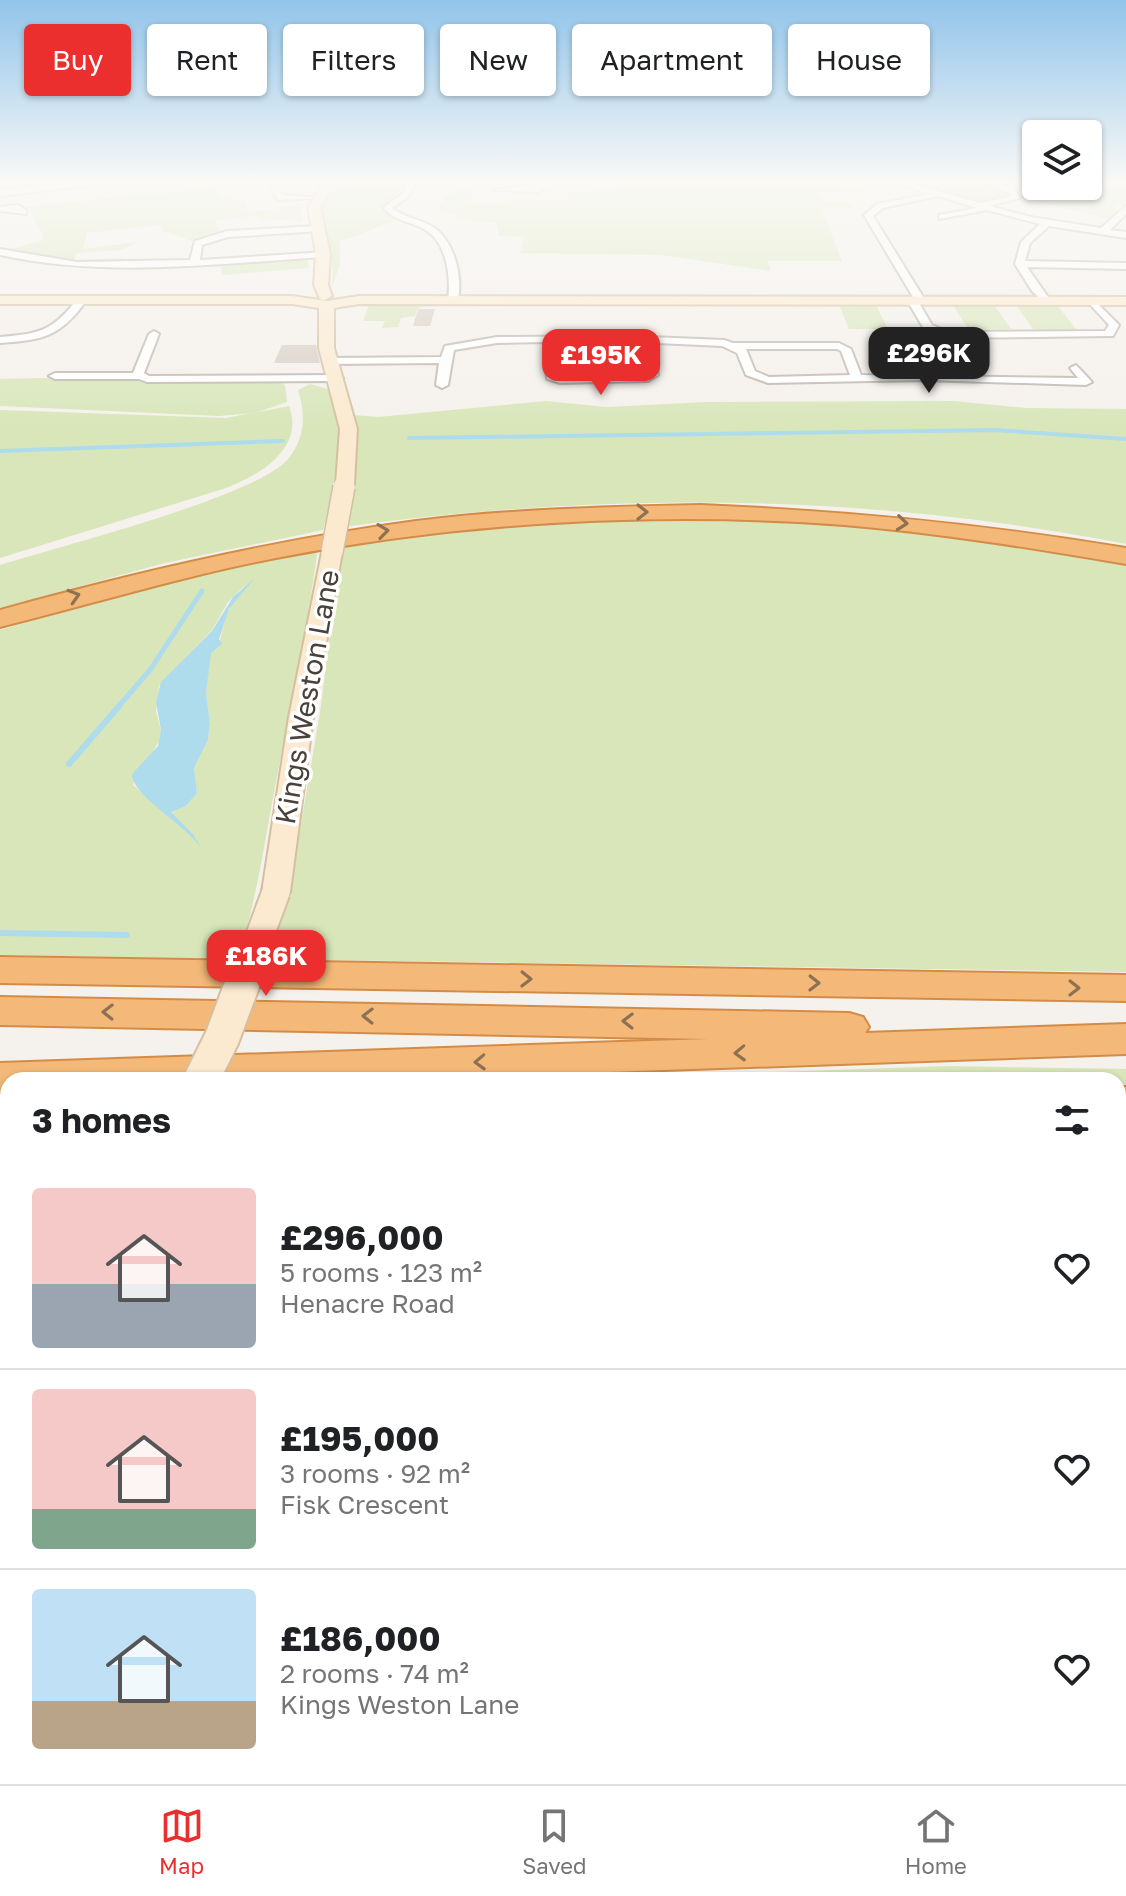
<!DOCTYPE html>
<html lang="en">
<head>
<meta charset="utf-8">
<style>
	body { margin:0; font-family:"Golos Text",sans-serif; background:#f2f2f2; color:#202124; height:100vh; display:flex; flex-direction:column; font-size:30px; white-space:nowrap }
	* { box-sizing:border-box; margin:0 }
	p { font-size:26px; color:#757577 }
	.icon { flex:none; width:44px; height:44px; fill:none; stroke:currentColor; stroke-width:2; stroke-linecap:round; stroke-linejoin:round }
	.map { position:relative; flex:1; overflow:hidden }
	.sheet { position:absolute; left:0px; top:1072px; width:1126px; height:712px; display:flex; flex-direction:column; background:#fff; border-radius:24px 24px 0 0; box-shadow:0 2px 6px #0004 }
	.sheet>* { flex:none }
	.top-card { position:absolute; left:24px; top:24px; width:1078px; height:72px; display:flex; gap:16px }
	.controls { position:absolute; left:1022px; top:120px; display:grid; gap:16px }
	.controls a { display:grid; place-items:center; width:80px; height:80px; border-radius:8px; background:#fff; box-shadow:0 2px 6px #0004; font-size:40px }
	.price { position:absolute; translate:-50% -68px; padding:0 18px; border-radius:16px; background:#eb2f2e; color:#fff; font-size:26px; line-height:52px; filter:drop-shadow(0 2px 4px #0008) }
	.price::after { content:''; position:absolute; left:50%; top:48px; width:24px; height:18px; margin-left:-12px; background:inherit; clip-path:polygon(0 0,100% 0,50% 100%) }
	.price.active { background:#222; color:#fff }
	ul { padding:0; list-style:none }
	li { display:flex; align-items:center; gap:24px; height:200px; padding:0 32px }
	li+li { border-top:2px solid #e0e0e0 }
	li span { display:grid; place-items:center; flex:none; width:224px; height:160px; border-radius:8px; color:#555 }
	li>.icon { margin-inline-start:auto }
	span .icon { width:96px; height:96px; fill:#fffc; stroke-width:1 }
	li b { font-size:34px }
	h2 { display:flex; justify-content:space-between; align-items:center; height:96px; padding:0 32px; font-size:34px }
	.tag { padding:0 28px; border-radius:8px; background:#fff; box-shadow:0 2px 6px #0004; font-size:28px; line-height:72px }
	.tag.active { background:#eb2f2e; color:#fff }
	.menu { display:flex; justify-content:space-around; align-items:center; height:112px; border-top:2px solid #e0e0e0; background:#fff; font-size:22px; color:#757577 }
	.menu a { display:grid; justify-items:center; gap:4px }
	.menu .active { color:#eb2f2e }
	.map>svg:first-child { display:block }
</style>
</head>
<body>
<div class="map">
<svg width="1126" height="1784" viewBox="0 0 1126 1784">
	<rect width="100%" height="100%" fill="#f5f1ec"/>
	<g fill="#d8e6b9" fill-rule="evenodd">
		<path d="M355 182 385 187 405 182 397 195 379 209 396 221C376 225 360 238 340 240V264L332 287 333 271 322 205 334 193Z"/>
		<path d="M665 182H812L881 192H817L823 202H849L852 208H869L822 209 842 261H768L771 271 660 255 520 253 524 237 499 236 496 223 472 221 440 210 439 205 455 187H474L470 203H505L506 200H571L565 191 619 189 618 184Z"/>
		<path d="M981 182 1009 191 1011 197 980 203 915 183Z"/>
		<path d="M1088 182H1126V205L1113 206 1117 210 1109 219 1023 198 1018 194 1088 186Z"/>
		<path d="M218 186 220 198 247 201V212L277 209 279 219 278 206H301L303 221 258 219 257 215 215 221 220 233 192 241 161 230V225L87 233 83 249 137 242 122 250 76 253 74 260 123 258 121 261C82 263 45 260 7 250L41 241 43 235 27 207Z"/>
		<path d="M307 258 309 268 222 275 220 262Z"/>
		<path d="M369 305 425 306 418 308 415 316 401 318 398 327 382 328 385 321H363Z"/>
		<path d="M839 305H876L888 329H849Z"/>
		<path d="M953 305H994L1011 329H968Z"/>
		<path d="M1016 305H1057L1077 330 1033 329Z"/>
		<path d="M42 378 278 382 285 385 287 402 255 413 219 416 0 406V379Z"/>
		<path d="M310 384 331 390C346 436 335 484 323 530L165 563 0 608V565C57 547 256 497 288 459 305 439 306 415 298 390Z"/>
		<path d="M546 401 606 407 706 402 953 401 1026 408 1126 409V544C868 493 604 491 344 527L353 481 354 415 378 417Z"/>
		<path d="M289 406C305 448 260 475 226 488L0 558V410L226 418Z"/>
		<path d="M674 517 889 527 1126 564V972L269 959 292 876 320 713 341 543 502 523Z"/>
		<path d="M318 548C308 621 293 693 279 766 266 832 258 895 238 959L0 955V630L145 585ZM245 585 227 613 218 648 210 653 206 693 210 723 208 740 194 768 197 793 186 806 171 812 194 837 133 785 159 741 161 730 156 711 159 686 212 630 228 602Z"/>
		<path d="M947 1066 1126 1069V1090H1118V1080H544Z"/>
		<path d="M0 1266 8 1269V1370L0 1381Z"/>
		<path d="M8 1434V1531L0 1538V1444Z"/>
	</g>
	<path fill="#aedcec" d="M254 579 229 609 219 639 222 644 211 653 206 693 210 723 208 740 194 768 197 793 186 806 171 812 193 834 201 848C185 824 132 796 132 774L158 746 161 730 156 702 161 682 212 631 233 597Z"/>
	<g fill="none" stroke-linecap="round" stroke-linejoin="round">
		<g stroke="#aedcec" stroke-width="4">
			<path d="M409 438 995 430 1126 439"/>
			<path d="M0 451 283 441"/>
		</g>
		<path stroke="#aedcec" stroke-width="5" d="M118 707 150 670 202 591"/>
		<g stroke="#aedcec" stroke-width="6">
			<path d="M69 764 120 705"/>
			<path d="M0 933 127 935"/>
		</g>
	</g>
	<g fill="#d9cec5">
		<path d="M418 309H435L430 326H413Z"/>
		<path d="M282 345H316L320 363H274Z"/>
	</g>
	<g fill="none" stroke-linecap="round" stroke-linejoin="round">
		<g stroke="#c0b7af" stroke-width="4">
			<g id="street">
				<path d="M86 182H115L0 196V190Z"/>
				<path d="M408 182H416L408 197 392 208C405 218 420 219 433 227 455 241 464 280 457 303L448 301C451 276 447 240 422 228 407 221 394 220 383 208L402 194Z"/>
				<path d="M551 182H564L537 192 493 190Z"/>
				<path d="M894 182H907L980 203 1011 196 1008 192 981 182 1014 188 1020 198 989 206 1031 217 1101 228 1126 206V214L1110 230 1126 232V238L1049 226 1030 243 1025 261 1126 263V269L1027 267 1050 300 1045 303 1032 291 1015 264 1021 242 1040 224 987 210 939 219V215L977 208 938 196 883 208 873 216 925 300 919 303 932 325 949 332 1105 331 1109 325 1087 301 1092 298 1119 325 1113 336 947 338 924 329 907 300 913 297 864 215 877 204 929 194Z"/>
				<path d="M274 186 283 195 322 198 278 200 270 188Z"/>
				<path d="M18 205 26 210V214L0 211V207Z"/>
				<path d="M318 226 321 231 228 237 202 245 200 260 326 252 323 257C215 264 107 278 0 255V249L77 262 190 260 195 241 227 231Z"/>
				<path d="M77 299 86 301C60 337 43 340 0 343V337C39 334 53 331 77 299Z"/>
				<path d="M154 331 159 334 144 373 149 376 337 375 343 378 337 381 147 382 139 379H55L49 376 55 373H133L149 334Z"/>
				<path d="M625 336 724 340 733 343H839L851 349 861 375 1078 378 1070 368 1076 365 1092 382 1086 385 924 380 768 383 746 375 737 353 722 346 657 343 658 375 648 381 560 383 547 379 544 342 497 343 454 350 448 385 442 388 436 385 439 363 331 364 325 361 331 358 441 357 445 346 497 337ZM555 342 646 343V374L557 375ZM746 349H837L841 351 850 375 769 377 755 371Z"/>
				<rect x="736" y="1776" width="34" height="8"/>
			</g>
		</g>
		<g stroke="#d4c0a1" stroke-width="4">
			<g id="secondary">
				<path d="M334 182H349L328 194 320 207 330 254 328 285 332 296 325 300 320 299 314 285 316 254 308 207 320 190Z"/>
				<path d="M0 296H292L327 301 359 296 1126 297V305L359 304 334 308V348L357 429 354 484 345 490 336 484 340 429 319 348V308L292 304H0Z"/>
				<path d="M332 546 342 552 313 717 290 892 286 898H266L262 892 289 717 322 552Z"/>
				<path d="M8 1393V1437L0 1440V1396Z"/>
			</g>
		</g>
		<g stroke="#d38c48" stroke-width="4">
			<g id="highway">
				<path d="M701 505C848 511 981 524 1126 548V564C1032 548 939 533 844 525 656 511 461 522 276 558 183 576 92 604 0 627V610C137 572 274 540 416 521 510 509 606 507 701 505Z"/>
				<path d="M0 957 1126 975V1001L0 983Z"/>
				<path d="M0 997 849 1013 863 1017 869 1027 865 1033 1126 1024V1054L379 1080H8V1093H0V1063L708 1039 0 1025Z"/>
				<rect x="1118" y="1087" width="8" height="32"/>
				<path d="M8 1165V1232L0 1233V1166Z"/>
			</g>
		</g>
		<use href="#street" fill="#fff" fill-rule="evenodd"/>
		<use href="#secondary" fill="#fbead0" fill-rule="evenodd"/>
		<use href="#highway" fill="#f4b978" fill-rule="evenodd"/>
		<g stroke="#d4c0a1" stroke-width="19" stroke-linecap="butt">
			<path id="secondary-bridge-far3" d="M344 489 345 484"/>
		</g>
		<g stroke="#d4c0a1" stroke-width="24" stroke-linecap="butt">
			<path id="secondary-bridge-far2" d="M332 552 344 487"/>
		</g>
		<g stroke="#d4c0a1" stroke-width="31" stroke-linecap="butt">
			<path id="secondary-bridge-far1" d="M242 984 276 892"/>
		</g>
		<g stroke="#d4c0a1" stroke-width="38" stroke-linecap="butt">
			<path id="secondary-bridge" d="M201 1080 222 1038 243 982"/>
		</g>
		<use href="#secondary-bridge-far3" stroke="#fbead0" stroke-width="17"/>
		<use href="#secondary-bridge-far2" stroke="#fbead0" stroke-width="21"/>
		<use href="#secondary-bridge-far1" stroke="#fbead0" stroke-width="27"/>
		<use href="#secondary-bridge" stroke="#fbead0" stroke-width="34"/>
	</g>
	<defs><path id="oneway-chevron" d="M-2-3.5L2.5 0L-2 3.5" fill="none" stroke-width="1.6" stroke-linecap="round" stroke-linejoin="round" transform="scale(2)"/></defs>
	<g stroke="#8d7153">
		<use href="#oneway-chevron" transform="translate(642 512)"/>
		<use href="#oneway-chevron" transform="translate(902 523) rotate(6)"/>
		<use href="#oneway-chevron" transform="translate(383 531) rotate(-8)"/>
		<use href="#oneway-chevron" transform="translate(74 596) rotate(-17)"/>
		<use href="#oneway-chevron" transform="translate(526 979) rotate(1)"/>
		<use href="#oneway-chevron" transform="translate(814 983) rotate(1)"/>
		<use href="#oneway-chevron" transform="translate(1074 988) rotate(1)"/>
		<use href="#oneway-chevron" transform="translate(108 1012) rotate(-179)"/>
		<use href="#oneway-chevron" transform="translate(368 1016) rotate(-179)"/>
		<use href="#oneway-chevron" transform="translate(628 1021) rotate(-179)"/>
		<use href="#oneway-chevron" transform="translate(740 1053) rotate(178)"/>
		<use href="#oneway-chevron" transform="translate(480 1062) rotate(178)"/>
	</g>
	<linearGradient id="sky" x2="0" y2="1"><stop stop-color="#91c4ea"/><stop offset="0.42" stop-color="#faf9f6"/><stop offset="1" stop-color="#faf9f6" stop-opacity="0"/></linearGradient>
	<rect width="1126" height="432" fill="url(#sky)"/>
	<g text-anchor="middle" stroke-width="7" stroke-linejoin="round" paint-order="stroke">
		<g font-size="28" fill="#49413a" stroke="#fff">
			<text transform="translate(307 697) rotate(-80)" y="10">Kings Weston Lane</text>
		</g>
	</g>
</svg>
<div class="controls">
<a><svg class="icon" aria-label="layers" viewBox="0 0 24 24"><path d="M12 4l9 5-9 5-9-5zM3 14l9 5 9-5"/></svg></a>
</div>
<b class="price active" style="left:929px;top:395px">£296K</b>
<b class="price" style="left:601px;top:397px">£195K</b>
<b class="price" style="left:266px;top:998px">£186K</b>
<div class="top-card">
<a class="tag active">Buy</a>
<a class="tag">Rent</a>
<a class="tag">Filters</a>
<a class="tag">New</a>
<a class="tag">Apartment</a>
<a class="tag">House</a>
</div>
<section class="sheet">
<h2>3 homes<svg class="icon" aria-label="filters" viewBox="0 0 24 24"><path d="M4 7h16M4 17h16"/><circle cx="9" cy="7" r="2"/><circle cx="15" cy="17" r="2"/></svg></h2>
<ul>
<li><span style="background:linear-gradient(#f6c9c9 60%,#9aa5b1 0)"><svg class="icon" aria-label="home" viewBox="0 0 24 24"><path d="M3 11l9-7 9 7M6 9v11h12V9"/></svg></span><div><b>£296,000</b><p>5 rooms · 123 m²</p><p>Henacre Road</p></div><svg class="icon" aria-label="heart" viewBox="0 0 24 24"><path d="M12 20l-8-8c-3-5 5-10 8-4 3-6 11-1 8 4z"/></svg></li>
<li><span style="background:linear-gradient(#f6c9c9 75%,#7fa58c 0)"><svg class="icon" aria-label="home" viewBox="0 0 24 24"><path d="M3 11l9-7 9 7M6 9v11h12V9"/></svg></span><div><b>£195,000</b><p>3 rooms · 92 m²</p><p>Fisk Crescent</p></div><svg class="icon" aria-label="heart" viewBox="0 0 24 24"><path d="M12 20l-8-8c-3-5 5-10 8-4 3-6 11-1 8 4z"/></svg></li>
<li><span style="background:linear-gradient(#bfe0f5 70%,#b9a48a 0)"><svg class="icon" aria-label="home" viewBox="0 0 24 24"><path d="M3 11l9-7 9 7M6 9v11h12V9"/></svg></span><div><b>£186,000</b><p>2 rooms · 74 m²</p><p>Kings Weston Lane</p></div><svg class="icon" aria-label="heart" viewBox="0 0 24 24"><path d="M12 20l-8-8c-3-5 5-10 8-4 3-6 11-1 8 4z"/></svg></li>
</ul>
</section>
</div>
<nav class="menu">
<a class="active"><svg class="icon" aria-label="map" viewBox="0 0 24 24"><path d="M3 6l6-2 6 2 6-2v14l-6 2-6-2-6 2zM9 4v14M15 6v14"/></svg>Map</a>
<a><svg class="icon" aria-label="saved" viewBox="0 0 24 24"><path d="M7 4h10v16l-5-4-5 4z"/></svg>Saved</a>
<a><svg class="icon" aria-label="home" viewBox="0 0 24 24"><path d="M3 11l9-7 9 7M6 9v11h12V9"/></svg>Home</a>
</nav>
</body>
</html>
